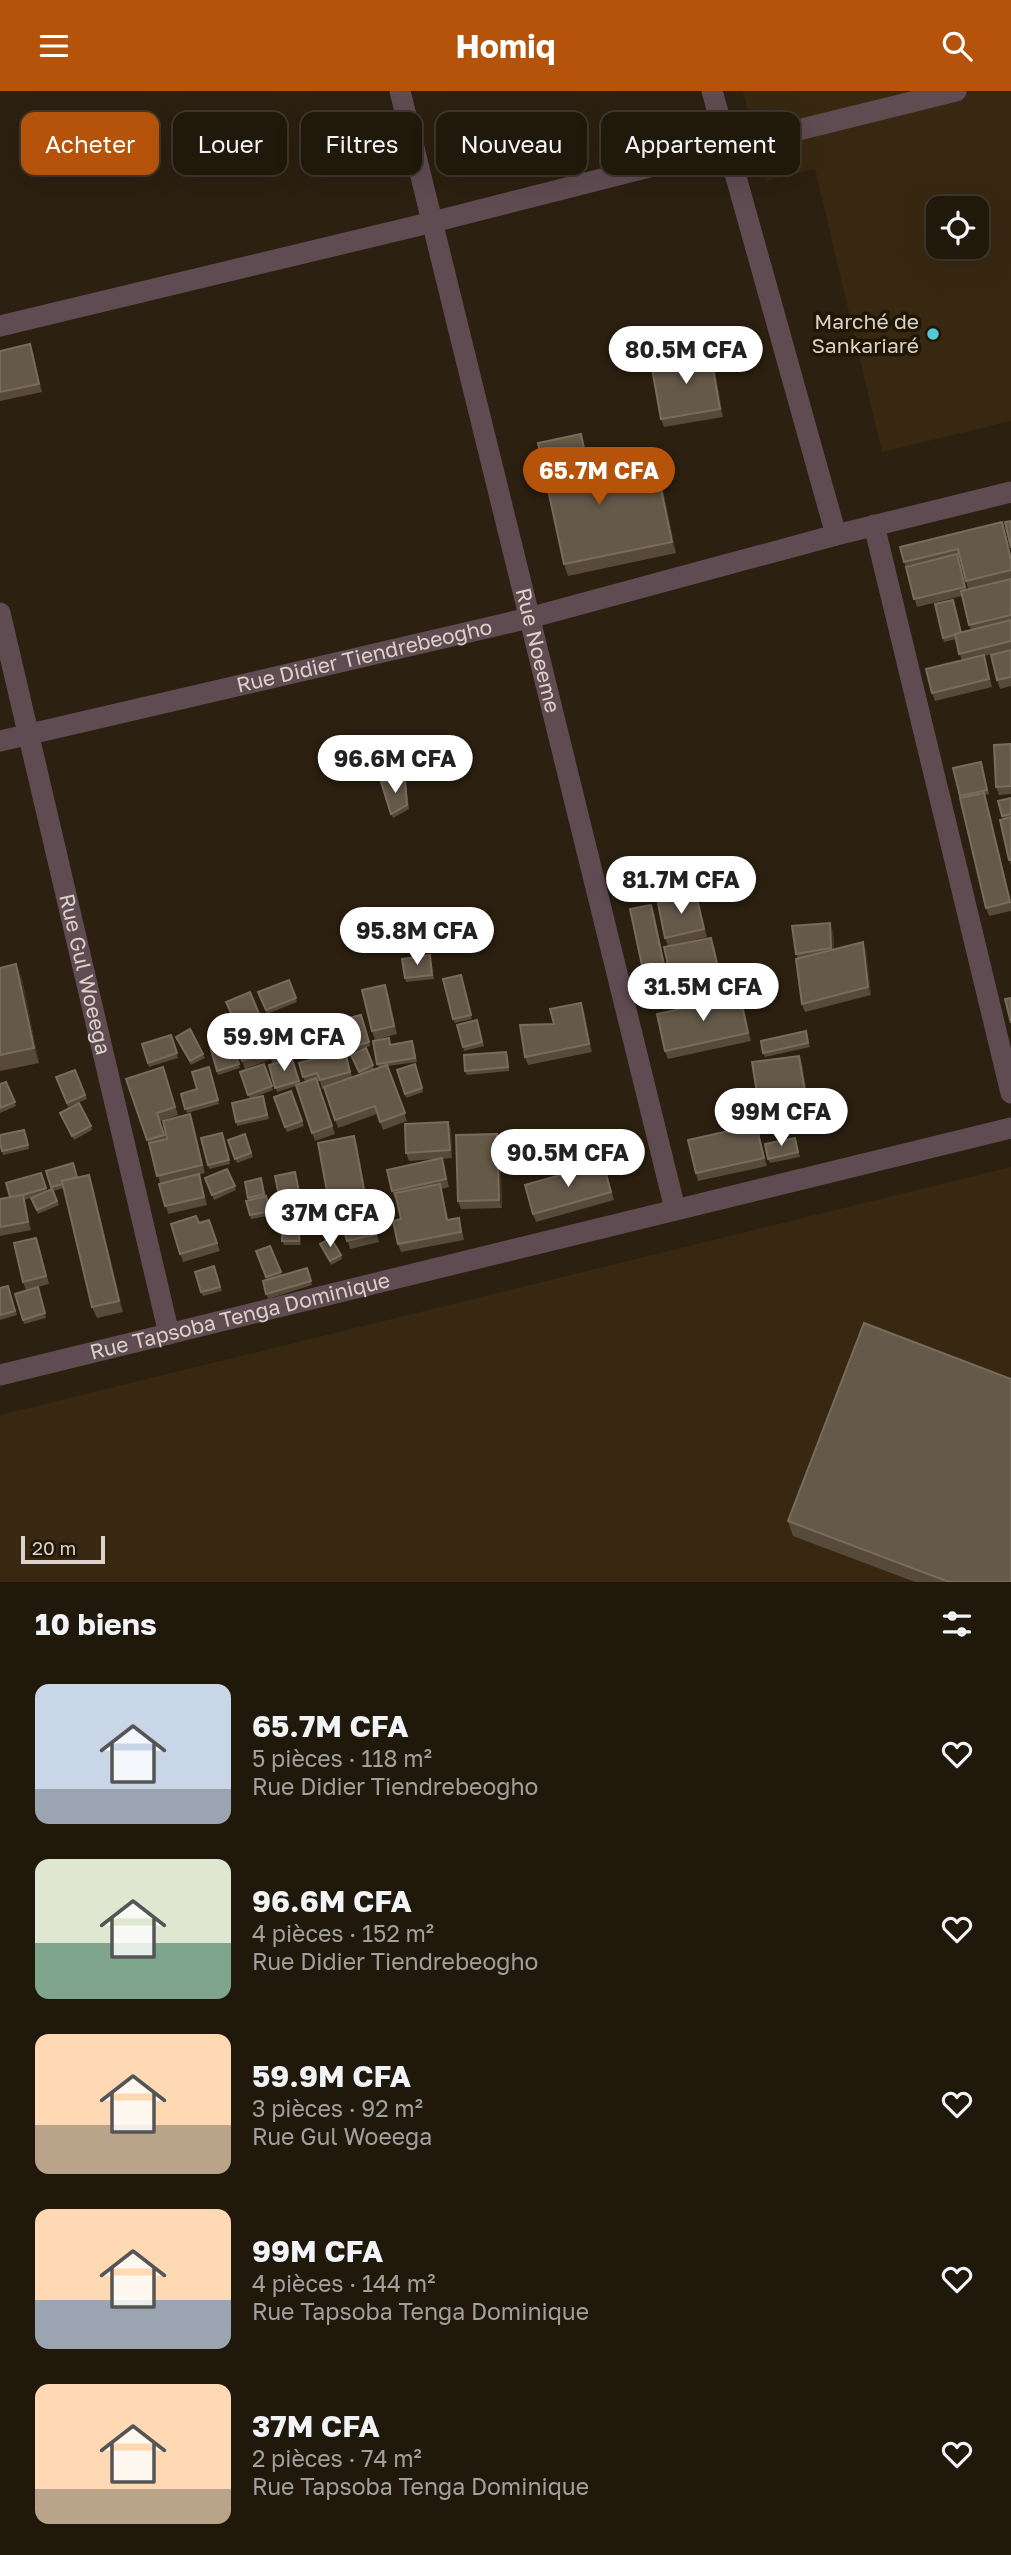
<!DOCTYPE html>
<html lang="fr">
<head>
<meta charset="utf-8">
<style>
	body { margin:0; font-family:"Golos Text",sans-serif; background:#292115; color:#f1f3f6; height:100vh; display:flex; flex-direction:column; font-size:26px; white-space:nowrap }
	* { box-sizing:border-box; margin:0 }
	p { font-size:23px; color:#a2a09d }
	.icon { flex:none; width:38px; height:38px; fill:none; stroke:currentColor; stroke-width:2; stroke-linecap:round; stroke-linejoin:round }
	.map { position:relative; height:1491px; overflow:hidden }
	.side { display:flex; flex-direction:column; background:#21180c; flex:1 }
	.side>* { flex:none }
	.top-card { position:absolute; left:21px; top:21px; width:970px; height:63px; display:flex; gap:14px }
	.buttons { position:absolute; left:926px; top:105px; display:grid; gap:14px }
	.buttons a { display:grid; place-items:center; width:63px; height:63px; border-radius:14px; background:#21180c; box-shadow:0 7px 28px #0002,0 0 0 2px #3e372d; font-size:35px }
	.scale { position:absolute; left:21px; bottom:18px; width:84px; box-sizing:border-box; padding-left:7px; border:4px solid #dbd2c9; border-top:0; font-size:19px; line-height:24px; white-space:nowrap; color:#dbd2c9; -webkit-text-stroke:5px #221607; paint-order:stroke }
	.price { position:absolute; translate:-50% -60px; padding:0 16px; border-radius:24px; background:#fff; color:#222; font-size:23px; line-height:46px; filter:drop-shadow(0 2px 4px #0008) }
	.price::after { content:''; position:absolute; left:50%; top:42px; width:21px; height:16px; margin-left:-10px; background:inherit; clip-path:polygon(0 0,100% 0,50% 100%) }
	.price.active { background:#b45309; color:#fff }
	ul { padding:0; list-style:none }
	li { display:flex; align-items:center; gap:21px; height:175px; padding:0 35px }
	li span { display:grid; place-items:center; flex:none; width:196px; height:140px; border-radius:14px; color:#555 }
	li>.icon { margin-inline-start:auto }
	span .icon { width:84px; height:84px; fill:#fffc; stroke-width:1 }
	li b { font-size:30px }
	h2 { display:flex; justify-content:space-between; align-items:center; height:84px; padding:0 35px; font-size:30px }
	.chip { padding:0 24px; border-radius:14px; background:#21180c; box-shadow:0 7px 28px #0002,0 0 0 2px #3e372d; font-size:24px; line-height:63px }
	.chip.active { background:#b45309; color:#fff }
	header { display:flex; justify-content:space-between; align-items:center; height:91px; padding:0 35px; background:#b45309; color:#fff; font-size:32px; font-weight:700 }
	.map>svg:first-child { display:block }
</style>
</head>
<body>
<header><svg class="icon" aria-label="menu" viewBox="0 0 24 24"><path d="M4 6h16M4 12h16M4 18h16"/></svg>Homiq<svg class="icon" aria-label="search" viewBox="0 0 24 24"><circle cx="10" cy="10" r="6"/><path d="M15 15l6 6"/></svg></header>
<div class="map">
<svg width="1011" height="1491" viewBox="0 0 1011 1491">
	<rect width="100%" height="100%" fill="#2c2010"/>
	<g fill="#382812" fill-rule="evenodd">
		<path d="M743 0H1011V330L882 361 815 78 765 90ZM938 117H976V156H938Z"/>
		<path d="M1011 1076V1491H0V1324Z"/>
	</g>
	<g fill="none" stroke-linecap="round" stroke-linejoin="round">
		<g stroke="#5f4c52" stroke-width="21">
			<path id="s1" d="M400 0 675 1118"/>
			<path d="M712 0 836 444"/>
			<path d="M782 43 956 0"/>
			<path d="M0 235 433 131 728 56"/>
			<path d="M874 434 1011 1002"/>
			<path id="s2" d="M0 522 169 1243"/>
			<path id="s3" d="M0 650 529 527 836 444 1011 401"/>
			<path id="s4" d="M0 1284 1011 1037"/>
		</g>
	</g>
	<g fill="#574a3a" fill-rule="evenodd">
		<path d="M30 253 33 261 42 301 0 310V260Z"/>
		<path d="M713 269 723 326 664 336 661 328Z"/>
		<path d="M585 355 595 402 659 388 663 400 676 462 568 485 564 473Z"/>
		<path d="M1005 439 1011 465V559L984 565 992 596 935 610 932 602 962 570 956 548 944 551 943 547 971 539 962 505 917 516 900 456ZM960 466 968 498H966L958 467Z"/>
		<path d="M1011 559V595L1000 598 997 589Z"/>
		<path d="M1011 653V703L999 704 996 696Z"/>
		<path d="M982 675 989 703 985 704 1011 811V820L989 825 986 817 960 705Z"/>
		<path d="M406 693 409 718 393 727 391 723Z"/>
		<path d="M1011 707V774L1009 769 1003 728 998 710Z"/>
		<path d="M699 812 707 846 668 855 665 847Z"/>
		<path d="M654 822 666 879 714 855 723 894 651 909 643 879Z"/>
		<path d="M833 840 834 858 866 859 871 904 805 921 802 913 798 868 796 863Z"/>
		<path d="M430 864 434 888 406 891 405 887Z"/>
		<path d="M16 873 22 888 39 972 0 980V877Z"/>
		<path d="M462 888 472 928 455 932 453 928Z"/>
		<path d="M289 889 297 911 267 923 258 901Z"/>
		<path d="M385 894 388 902 397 943 375 949 372 940Z"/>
		<path d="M250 901 264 934 246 941 248 945 267 953 279 949 286 969 292 968H289L287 964 302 935 307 966 292 968 300 992 305 991 299 972 342 961 333 931 361 924 370 955 346 963 352 986 360 983 351 964 366 957 374 978 379 977 377 973 391 954H414L417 971 388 975 407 1030 383 1039 377 1023 338 1037 324 997 322 998 320 990 317 991 335 1043 315 1050 296 995 277 1001 269 974 273 973 271 968 245 978 232 943 239 940 226 911Z"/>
		<path d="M740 905 743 913 751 950 668 968 665 960Z"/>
		<path d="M581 912 584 920 592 961 528 974 525 966Z"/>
		<path d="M478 933 484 955 464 960 463 956Z"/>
		<path d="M171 944 178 967 149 976 142 953Z"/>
		<path d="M807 944 810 956 765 966 763 962Z"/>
		<path d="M176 946 203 963 205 967 191 974Z"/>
		<path d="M231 949 240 977 218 984 210 955Z"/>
		<path d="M506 961 508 965 509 980 467 984 465 980Z"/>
		<path d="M799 965 802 973 808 1009 761 1016 758 1008Z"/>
		<path d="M264 973 273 999 250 1008 263 1005 269 1028 237 1035 236 1031 250 1008 240 981Z"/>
		<path d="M415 973 423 1001 406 1007 397 979Z"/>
		<path d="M163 976 178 1024 160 1030 166 1049 193 1031 205 1082 190 1086 199 1083 207 1114 168 1123 151 1057H150L126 988Z"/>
		<path d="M209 976 219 1013 187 1022 181 1003 197 998Z"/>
		<path d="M75 979 87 1008 68 1016 56 986Z"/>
		<path d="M6 991 16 1015 0 1022V993Z"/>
		<path d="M291 1000 304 1035 287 1041 285 1036Z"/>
		<path d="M60 1022 91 1035 92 1039 74 1049Z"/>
		<path d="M448 1031 451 1039 452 1067 442 1068 449 1096 441 1098 448 1129 459 1127 464 1149 401 1161 398 1153 401 1128 397 1107 395 1108 392 1100 434 1068 409 1070 406 1062Z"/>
		<path d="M756 1034 759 1042 767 1075 698 1090 696 1082Z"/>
		<path d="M26 1043 29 1058 3 1064 0 1052Z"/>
		<path d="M245 1043 253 1066 237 1072 228 1049Z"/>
		<path d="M223 1046 230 1073 209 1078 201 1047Z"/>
		<path d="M795 1047 800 1066 770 1072 768 1068Z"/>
		<path d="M500 1051 502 1117 461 1118 458 1110Z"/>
		<path d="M357 1054 367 1109 379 1151 350 1158 339 1117 332 1119 329 1111Z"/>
		<path d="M227 1078 236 1099 214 1109 205 1087Z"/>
		<path d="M46 1080 77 1086 89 1084 93 1096 123 1221 97 1227 92 1216 64 1097 53 1100 59 1114 38 1123 32 1111 33 1106 24 1109 31 1139 0 1145V1108L10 1106 41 1082 47 1100 51 1098Z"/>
		<path d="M606 1080 614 1109 536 1131 533 1123Z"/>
		<path d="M296 1085 303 1120 284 1124 282 1120Z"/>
		<path d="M261 1087 271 1124 251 1128 250 1124 249 1109 245 1091Z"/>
		<path d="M209 1129 220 1160 183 1171 171 1133 199 1132Z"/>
		<path d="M300 1130 301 1154H284L282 1150Z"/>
		<path d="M320 1153 341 1164 342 1168 331 1174Z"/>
		<path d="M39 1155 49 1193 26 1199 23 1191Z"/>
		<path d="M270 1155 282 1185 307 1177 312 1194 268 1208 263 1190 267 1189 256 1160Z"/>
		<path d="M214 1175 222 1200 203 1205 201 1201Z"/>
		<path d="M8 1195 17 1224 0 1229V1197Z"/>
		<path d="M38 1196 46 1227 24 1233 15 1203Z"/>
		<path d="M788 1430 1011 1491H915L793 1445Z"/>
	</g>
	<g fill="#403323">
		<path d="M30 253 33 261 42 301 39 293Z"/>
		<path d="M710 261 713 269 723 326 720 318Z"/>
		<path d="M581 343 585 355 598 414 593 402Z"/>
		<path d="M659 388 663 400 676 462 672 451Z"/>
		<path d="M984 702 987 710 1011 814 1010 811Z"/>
		<path d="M696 804 699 812 707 846 704 838Z"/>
		<path d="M651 814 654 822 667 882 664 874Z"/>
		<path d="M830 832 833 840 834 865 831 857Z"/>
		<path d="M711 847 714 855 723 894 720 886Z"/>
		<path d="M863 851 866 859 871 904 868 896Z"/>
		<path d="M16 873 22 888 39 972 34 957Z"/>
		<path d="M385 894 388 902 397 943 394 935Z"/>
		<path d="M740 905 743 913 751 950 748 942Z"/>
		<path d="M581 912 584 920 592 961 589 953Z"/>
		<path d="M799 965 802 973 808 1009 805 1001Z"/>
		<path d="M190 1023 193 1031 205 1082 202 1074Z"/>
		<path d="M448 1031 451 1039 452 1067 450 1059Z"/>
		<path d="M756 1034 759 1042 767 1075 764 1067Z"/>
		<path d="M497 1043 500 1051 502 1117 499 1109Z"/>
		<path d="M354 1045 357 1054 367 1109 379 1151 365 1104Z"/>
		<path d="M89 1084 93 1096 123 1221 119 1210Z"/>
		<path d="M440 1093 442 1101 450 1137 447 1129Z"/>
		<path d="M23 1104 26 1112 31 1139 28 1131Z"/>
		<path d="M299 1126 300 1130 301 1154 299 1150Z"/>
	</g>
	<g fill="#655949" stroke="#786c5d" stroke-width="2">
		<path d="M30 253 39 293 0 301V260Z"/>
		<path d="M710 261 720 318 661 328 651 272Z"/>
		<path d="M581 343 593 402 659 388 672 451 564 473 538 352Z"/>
		<path d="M1011 430V457L1005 431Z"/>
		<path d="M1002 431 1011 469V479L966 490 958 458 904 471 900 456Z"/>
		<path d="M957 463 965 496 914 508 906 476Z"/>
		<path d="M1011 488V524L969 534 961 500Z"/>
		<path d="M953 509 961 542 943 547 935 513Z"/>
		<path d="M1011 529V550L959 563 955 543Z"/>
		<path d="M1011 559V586L997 589 991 564Z"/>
		<path d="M984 564 989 588 932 602 926 578Z"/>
		<path d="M1011 653V695L996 696 994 654Z"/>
		<path d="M981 671 987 699 960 705 953 677Z"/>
		<path d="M405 689 407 714 391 723 381 691Z"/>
		<path d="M984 702 1010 811 986 817 960 707Z"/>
		<path d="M1011 707V723L1002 725 998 710Z"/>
		<path d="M1011 726V769H1009L1000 729Z"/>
		<path d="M696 804 704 838 665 847 658 812Z"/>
		<path d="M651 814 664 874 643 879 630 818Z"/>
		<path d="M830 832 831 857 796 863 792 835Z"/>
		<path d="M711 847 720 886 648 901 645 883 669 878 664 856Z"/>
		<path d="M863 851 868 896 802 913 796 868Z"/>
		<path d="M430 864 432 884 405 887 402 868Z"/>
		<path d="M16 873 34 957 0 964V877Z"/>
		<path d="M461 884 471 924 453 928 443 888Z"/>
		<path d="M289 889 296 907 266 919 258 901Z"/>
		<path d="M385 894 394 935 372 940 362 899Z"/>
		<path d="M250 901 262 930 239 939 226 911Z"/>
		<path d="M740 905 748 942 665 960 657 923Z"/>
		<path d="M1011 907V932L1005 908Z"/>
		<path d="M581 912 589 953 525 966 520 934 554 933 550 918Z"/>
		<path d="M361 924 369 951 341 959 333 931Z"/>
		<path d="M477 929 482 951 463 956 457 934Z"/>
		<path d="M302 935 306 962 287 964 284 937Z"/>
		<path d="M190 938 203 963 190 970 176 946Z"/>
		<path d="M245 938 248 945 262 940 267 953 279 949 284 961 270 966 268 960 242 970 232 943Z"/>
		<path d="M806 940 808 952 763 962 761 950Z"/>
		<path d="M171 944 177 962 148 972 142 953Z"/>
		<path d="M389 947 390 954 412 950 415 967 377 973 373 950Z"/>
		<path d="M231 949 239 973 217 980 210 955Z"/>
		<path d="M366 957 373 974 359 981 351 964Z"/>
		<path d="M345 960 350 981 320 989 317 982 303 986 299 972Z"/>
		<path d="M506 961 508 976 465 980 464 964Z"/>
		<path d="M799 965 805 1001 758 1008 752 971Z"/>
		<path d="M292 968 299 990 275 997 269 974Z"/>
		<path d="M264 973 272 995 248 1004 240 981Z"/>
		<path d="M415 973 422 997 405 1003 397 979Z"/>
		<path d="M387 974 405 1022 380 1031 375 1015 335 1029 324 996Z"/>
		<path d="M163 976 175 1016 157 1022 164 1044 147 1049 126 988Z"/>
		<path d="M209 976 218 1009 185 1018 181 1003 197 998 192 981Z"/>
		<path d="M75 979 85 1004 67 1012 56 986Z"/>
		<path d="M316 987 332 1035 312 1042 296 994Z"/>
		<path d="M6 991 15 1011 0 1017V993Z"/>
		<path d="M291 1000 302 1030 285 1036 274 1006Z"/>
		<path d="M263 1005 267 1024 236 1031 232 1012Z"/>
		<path d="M79 1012 91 1035 72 1045 60 1022Z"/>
		<path d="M190 1023 202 1074 157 1085 149 1052 167 1048 163 1030Z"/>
		<path d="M448 1031 450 1059 406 1062 405 1033Z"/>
		<path d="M756 1034 764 1067 696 1082 688 1049Z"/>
		<path d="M24 1039 28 1054 2 1060 0 1052V1044Z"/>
		<path d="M222 1042 229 1069 208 1074 201 1047Z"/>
		<path d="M245 1043 251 1062 235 1068 228 1049Z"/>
		<path d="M497 1043 499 1109 458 1110 456 1044Z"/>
		<path d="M354 1045 365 1104 329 1111 318 1052Z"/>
		<path d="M795 1047 798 1061 768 1068 765 1053Z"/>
		<path d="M442 1067 446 1088 392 1100 387 1079Z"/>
		<path d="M73 1072 77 1086 62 1090 63 1093 51 1096 46 1080Z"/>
		<path d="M603 1072 611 1101 533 1123 525 1094Z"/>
		<path d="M227 1078 235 1095 212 1104 205 1087Z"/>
		<path d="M295 1081 302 1116 282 1120 275 1085Z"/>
		<path d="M41 1082 46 1097 23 1104 10 1106 6 1092Z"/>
		<path d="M199 1083 204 1106 165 1115 159 1093Z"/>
		<path d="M89 1084 119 1210 92 1216 62 1090Z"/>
		<path d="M261 1087 264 1103 248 1107 245 1091Z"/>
		<path d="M440 1093 447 1129 459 1127 461 1141 398 1153 393 1130 401 1128 395 1102Z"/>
		<path d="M52 1098 57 1110 37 1119 31 1107Z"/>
		<path d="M23 1104 28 1131 0 1136V1108Z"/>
		<path d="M266 1105 270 1120 250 1124 246 1110Z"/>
		<path d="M367 1107 376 1143 347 1150 338 1115Z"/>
		<path d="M196 1125 199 1132 209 1129 217 1152 180 1163 171 1133Z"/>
		<rect x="282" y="1126" width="17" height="24"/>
		<path d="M36 1147 46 1185 23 1191 14 1152Z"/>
		<path d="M331 1147 341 1164 330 1170 320 1153Z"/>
		<path d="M270 1155 281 1181 266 1186 256 1160Z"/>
		<path d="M214 1175 220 1196 201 1201 195 1181Z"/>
		<path d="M307 1177 311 1190 266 1203 263 1190Z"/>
		<path d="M8 1195 15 1220 0 1224V1197Z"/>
		<path d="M38 1196 45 1222 23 1229 15 1203Z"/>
		<path d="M864 1232 1011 1288V1491H949L788 1430Z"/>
	</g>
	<circle fill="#52cbd9" stroke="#221607" stroke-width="2.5" cx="933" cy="243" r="7"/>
	<g text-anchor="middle" stroke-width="7" stroke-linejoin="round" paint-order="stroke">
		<g font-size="21" fill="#dbd2c9" stroke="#221607" text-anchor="end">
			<text x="919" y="238">Marché de<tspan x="919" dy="24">Sankariaré</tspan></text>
		</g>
		<g font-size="21" fill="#dbd2c9" stroke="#221607">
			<text dy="7" stroke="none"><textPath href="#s1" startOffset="576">Rue Noeeme</textPath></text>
			<text dy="7" stroke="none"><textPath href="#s3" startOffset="374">Rue Didier Tiendrebeogho</textPath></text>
			<text dy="7" stroke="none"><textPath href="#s2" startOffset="371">Rue Gul Woeega</textPath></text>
			<text dy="7" stroke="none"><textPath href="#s4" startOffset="247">Rue Tapsoba Tenga Dominique</textPath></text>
		</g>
	</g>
</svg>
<div class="buttons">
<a><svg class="icon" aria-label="locate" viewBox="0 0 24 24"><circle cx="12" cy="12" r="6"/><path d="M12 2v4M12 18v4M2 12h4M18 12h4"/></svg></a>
</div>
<div class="scale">20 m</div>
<b class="price" style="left:686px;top:295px">80.5M CFA</b>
<b class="price active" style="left:599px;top:416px">65.7M CFA</b>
<b class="price" style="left:395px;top:704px">96.6M CFA</b>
<b class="price" style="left:681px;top:825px">81.7M CFA</b>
<b class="price" style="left:417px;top:876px">95.8M CFA</b>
<b class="price" style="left:703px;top:932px">31.5M CFA</b>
<b class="price" style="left:284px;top:982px">59.9M CFA</b>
<b class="price" style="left:781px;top:1057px">99M CFA</b>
<b class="price" style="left:568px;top:1098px">90.5M CFA</b>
<b class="price" style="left:330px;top:1158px">37M CFA</b>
<div class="top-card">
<a class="chip active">Acheter</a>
<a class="chip">Louer</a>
<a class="chip">Filtres</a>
<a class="chip">Nouveau</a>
<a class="chip">Appartement</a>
</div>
</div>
<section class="side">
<h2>10 biens<svg class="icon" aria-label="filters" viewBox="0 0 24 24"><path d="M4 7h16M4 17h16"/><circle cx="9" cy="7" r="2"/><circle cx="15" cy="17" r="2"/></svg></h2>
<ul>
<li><span style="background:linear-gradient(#c9d6e8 75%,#9aa5b1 0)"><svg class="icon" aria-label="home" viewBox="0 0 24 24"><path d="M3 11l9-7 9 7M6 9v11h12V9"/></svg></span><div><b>65.7M CFA</b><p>5 pièces · 118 m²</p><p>Rue Didier Tiendrebeogho</p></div><svg class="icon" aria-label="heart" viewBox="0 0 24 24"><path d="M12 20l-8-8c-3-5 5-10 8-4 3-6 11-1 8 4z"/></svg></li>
<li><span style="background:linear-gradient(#dfe7d0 60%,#7fa58c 0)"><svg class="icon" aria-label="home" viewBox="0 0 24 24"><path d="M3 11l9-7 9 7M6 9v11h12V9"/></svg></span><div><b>96.6M CFA</b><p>4 pièces · 152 m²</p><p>Rue Didier Tiendrebeogho</p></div><svg class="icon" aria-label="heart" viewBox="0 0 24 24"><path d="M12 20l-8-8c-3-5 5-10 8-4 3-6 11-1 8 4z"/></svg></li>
<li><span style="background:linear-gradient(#ffd9b3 65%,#b9a48a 0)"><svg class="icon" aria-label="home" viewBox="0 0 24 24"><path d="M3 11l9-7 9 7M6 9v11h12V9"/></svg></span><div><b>59.9M CFA</b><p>3 pièces · 92 m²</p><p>Rue Gul Woeega</p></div><svg class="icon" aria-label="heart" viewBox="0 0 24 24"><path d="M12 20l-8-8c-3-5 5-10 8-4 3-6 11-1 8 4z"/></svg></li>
<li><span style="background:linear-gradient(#ffd9b3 65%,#9aa5b1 0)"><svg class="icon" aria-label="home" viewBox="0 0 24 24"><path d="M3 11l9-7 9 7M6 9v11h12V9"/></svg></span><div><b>99M CFA</b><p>4 pièces · 144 m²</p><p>Rue Tapsoba Tenga Dominique</p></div><svg class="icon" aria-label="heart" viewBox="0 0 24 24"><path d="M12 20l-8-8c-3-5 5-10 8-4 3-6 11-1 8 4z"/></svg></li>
<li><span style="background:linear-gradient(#ffd9b3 75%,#b9a48a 0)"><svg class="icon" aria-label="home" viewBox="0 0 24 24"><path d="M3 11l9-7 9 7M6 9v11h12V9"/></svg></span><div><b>37M CFA</b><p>2 pièces · 74 m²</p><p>Rue Tapsoba Tenga Dominique</p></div><svg class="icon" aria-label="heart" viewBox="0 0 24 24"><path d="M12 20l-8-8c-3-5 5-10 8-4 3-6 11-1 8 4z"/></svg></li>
</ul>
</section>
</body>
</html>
